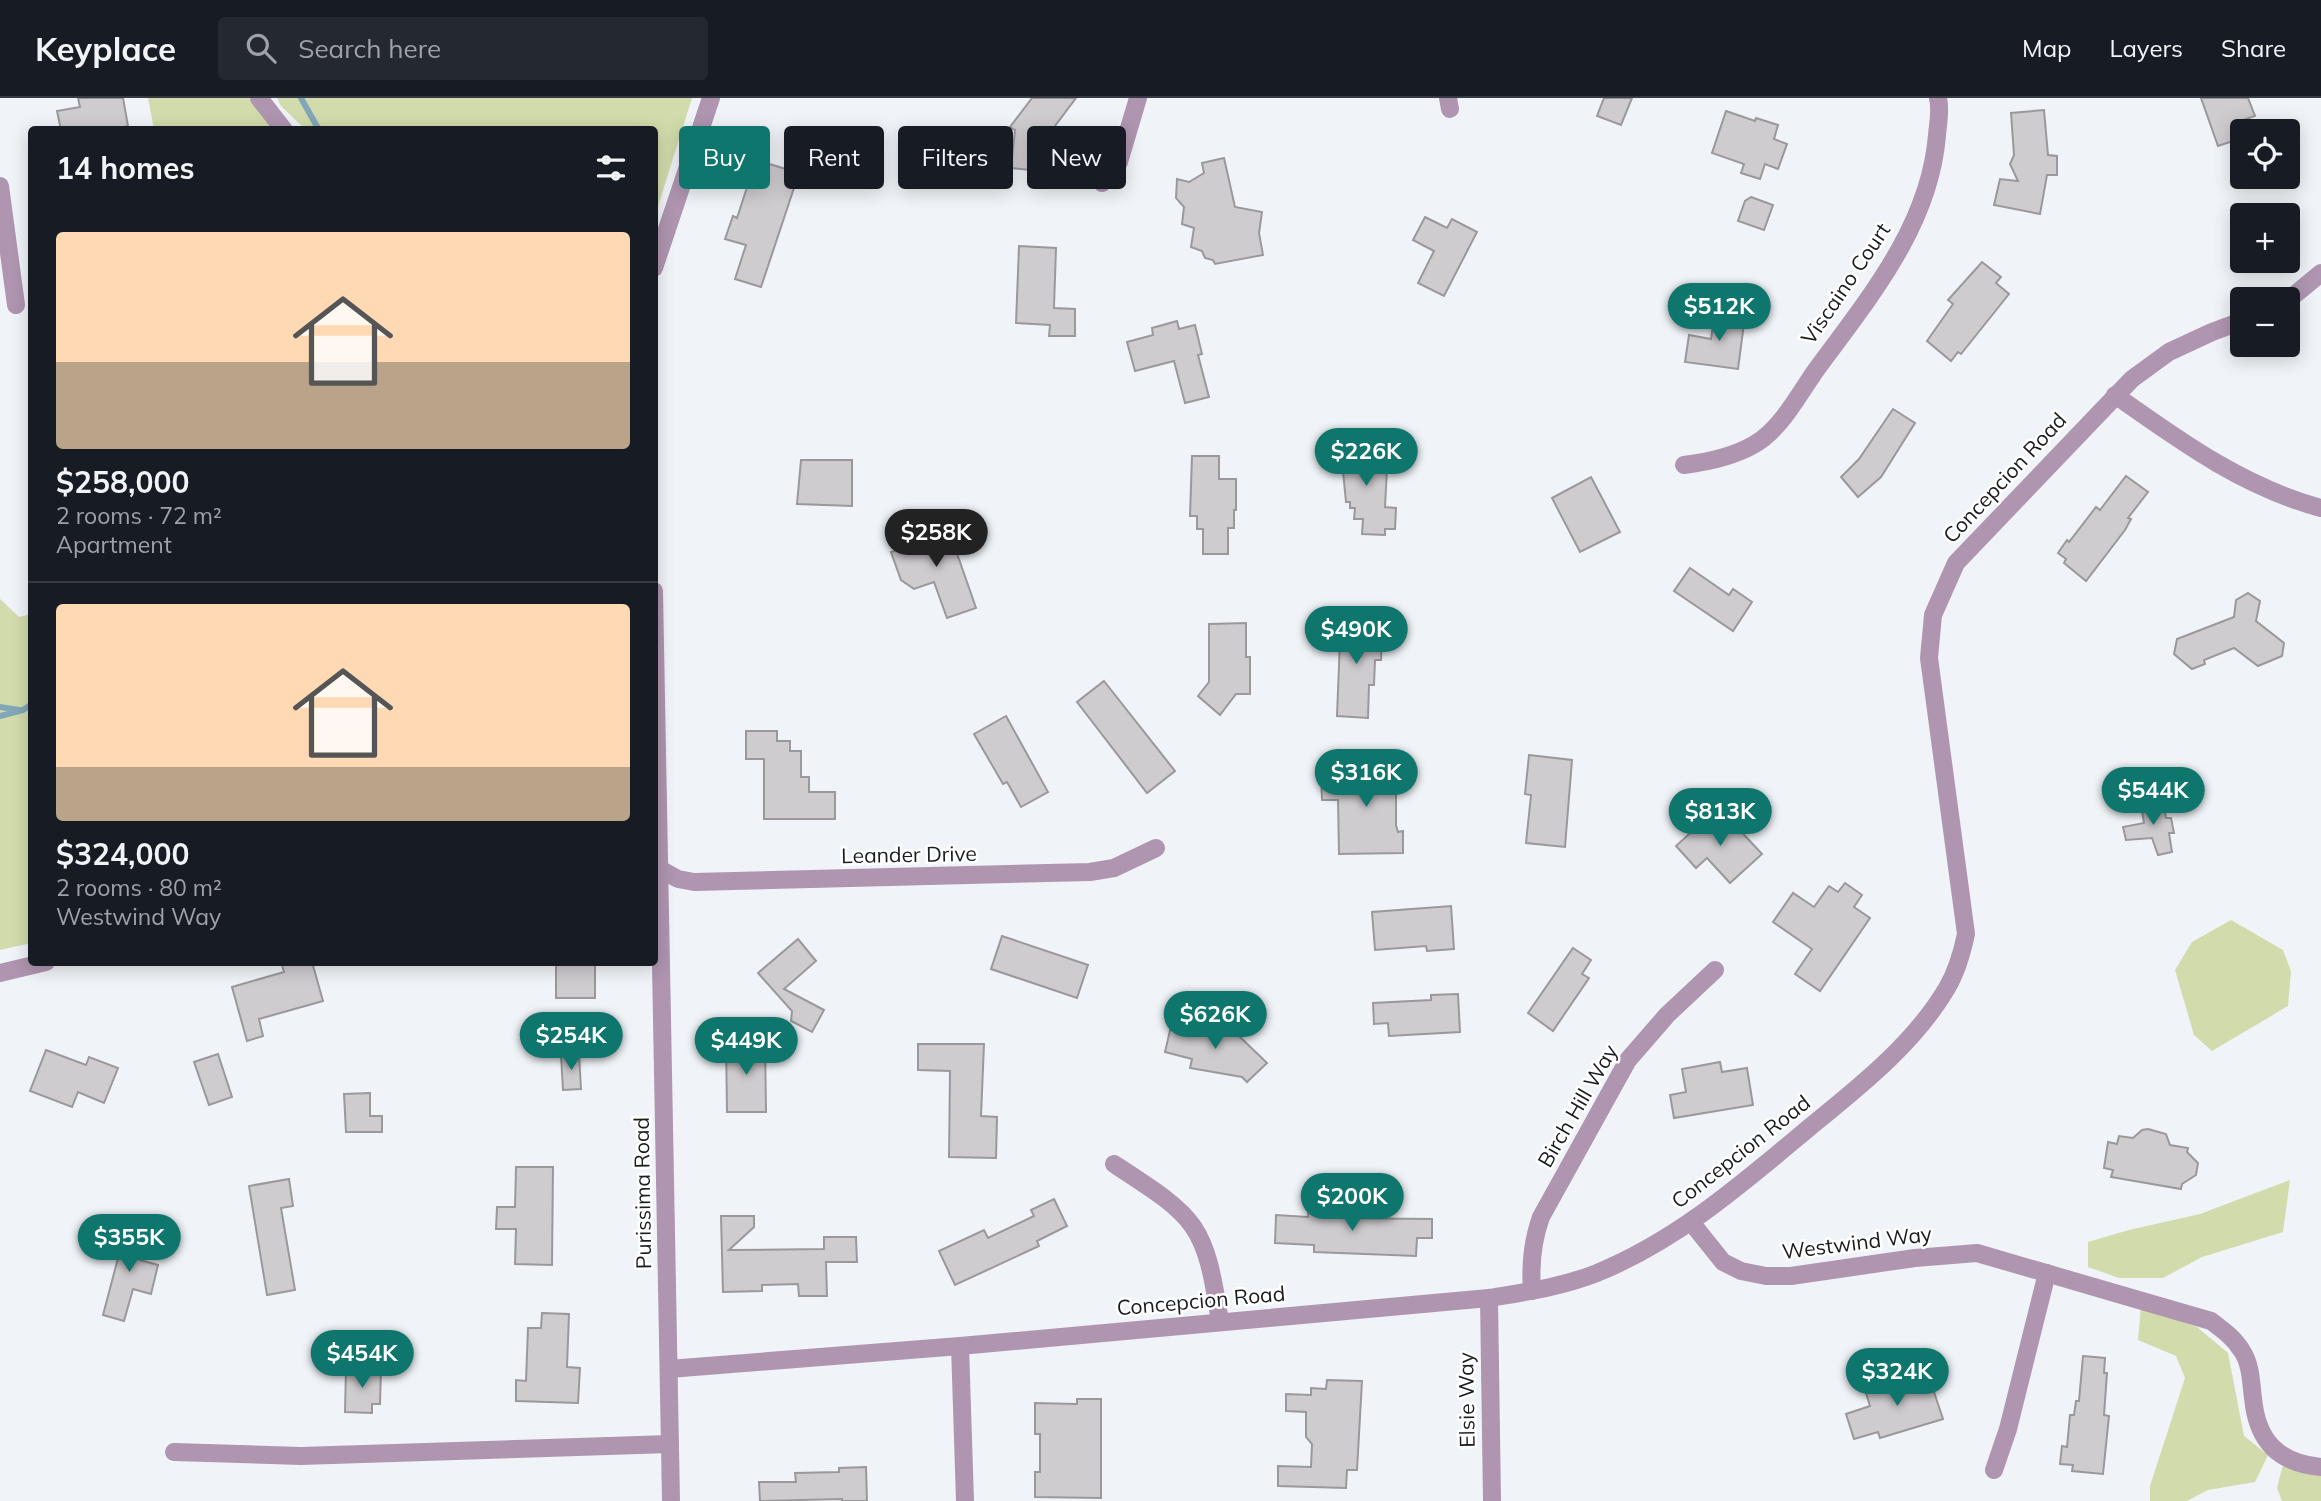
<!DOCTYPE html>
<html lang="en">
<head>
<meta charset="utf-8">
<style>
	body { margin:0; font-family:Mulish,sans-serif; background:#242831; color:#f1f3f6; height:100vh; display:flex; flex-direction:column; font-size:26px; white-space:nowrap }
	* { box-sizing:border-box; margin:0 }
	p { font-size:23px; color:#9ea1a6 }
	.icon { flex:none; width:38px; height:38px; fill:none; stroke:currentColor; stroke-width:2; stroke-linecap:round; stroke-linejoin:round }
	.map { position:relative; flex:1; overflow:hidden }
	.details { position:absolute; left:28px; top:28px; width:630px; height:840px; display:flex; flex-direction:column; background:#171b24; border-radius:7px; box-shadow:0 4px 18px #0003 }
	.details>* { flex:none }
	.hud { position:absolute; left:679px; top:28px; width:665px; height:63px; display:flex; gap:14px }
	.buttons { position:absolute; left:2230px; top:21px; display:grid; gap:14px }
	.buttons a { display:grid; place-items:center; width:70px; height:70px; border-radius:7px; background:#171b24; box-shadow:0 4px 18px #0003; font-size:35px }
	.price { position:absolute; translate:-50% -60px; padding:0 16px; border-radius:24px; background:#0f766e; color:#fff; font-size:23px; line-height:46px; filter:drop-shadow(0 2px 4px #0008) }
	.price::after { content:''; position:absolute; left:50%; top:42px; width:21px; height:16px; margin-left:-10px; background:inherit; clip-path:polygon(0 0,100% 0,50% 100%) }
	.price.active { background:#222; color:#fff }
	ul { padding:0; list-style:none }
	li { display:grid; align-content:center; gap:14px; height:371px; padding:0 28px }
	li+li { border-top:2px solid #363941 }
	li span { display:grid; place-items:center; height:217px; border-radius:7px; color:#555 }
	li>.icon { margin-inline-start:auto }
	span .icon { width:126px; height:126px; fill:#fffc; stroke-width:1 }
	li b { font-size:30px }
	h2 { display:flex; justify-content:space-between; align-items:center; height:84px; padding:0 28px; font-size:30px }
	.tag { padding:0 24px; border-radius:7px; background:#171b24; box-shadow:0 4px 18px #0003; font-size:24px; line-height:63px }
	.tag.active { background:#0f766e; color:#fff }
	header { display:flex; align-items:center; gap:42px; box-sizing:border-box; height:98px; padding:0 35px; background:#171b24; border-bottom:2px solid #363941 }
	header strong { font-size:33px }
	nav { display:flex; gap:38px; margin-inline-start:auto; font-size:24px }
	.search { width:490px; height:63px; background:#242831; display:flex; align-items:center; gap:18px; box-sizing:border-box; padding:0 24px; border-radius:7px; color:#9ea1a6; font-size:26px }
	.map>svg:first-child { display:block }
</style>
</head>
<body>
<header>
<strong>Keyplace</strong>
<div class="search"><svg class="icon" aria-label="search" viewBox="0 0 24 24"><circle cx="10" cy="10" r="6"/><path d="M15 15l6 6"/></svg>Search here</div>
<nav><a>Map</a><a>Layers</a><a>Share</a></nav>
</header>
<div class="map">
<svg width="2321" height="1403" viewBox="0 0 2321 1403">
	<rect width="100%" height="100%" fill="#f0f4f8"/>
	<g fill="#d1dbab">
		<path d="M148 0H260L273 31H154Z"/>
		<path d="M277 0H692L655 118 654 32 305 31 281 8Z"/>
		<path d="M0 501 19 519 32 516 31 845 0 852Z"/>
		<path d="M2231 822 2283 852 2291 873 2288 908 2212 953 2194 937 2175 872 2192 844Z"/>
		<path d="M2290 1082 2283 1134 2202 1159 2163 1180H2119L2088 1169V1144L2129 1132 2200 1116Z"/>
		<path d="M2141 1209 2197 1229 2228 1255 2244 1338 2268 1357 2255 1384 2208 1392 2187 1403H2150V1388L2185 1280 2176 1258 2138 1242Z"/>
		<path d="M2285 1359 2321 1373V1403H2282L2277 1390Z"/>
	</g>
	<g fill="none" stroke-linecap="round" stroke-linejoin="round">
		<g stroke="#81a7b9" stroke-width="6">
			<path d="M301 0 319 32"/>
			<path d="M0 609 19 612"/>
			<path d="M0 618 23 612 32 606"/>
		</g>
	</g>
	<g fill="#cfccd0" stroke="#9b989c" stroke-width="2">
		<path d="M78 0H123L128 28 111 32H61L57 13 80 9Z"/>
		<path d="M1032 0H1076L1043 44 1039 73 1011 70 1015 32 1010 29Z"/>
		<path d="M1604 0H1632L1621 27 1597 18Z"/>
		<path d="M2201 0H2248L2255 18 2243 22 2247 33H2242V40L2218 48Z"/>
		<path d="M2044 12 2048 57 2057 58V77H2047L2040 116 1994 107 2000 81 2018 83 2010 66 2014 57 2011 15Z"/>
		<path d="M1726 13 1755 23 1756 20 1778 27 1774 41 1787 46 1778 71 1765 66 1760 81 1741 75 1744 66 1712 55Z"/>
		<path d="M1224 60 1235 109 1262 114 1259 135 1263 157 1215 166 1213 162 1205 160 1202 153 1191 149 1194 130 1182 126 1184 109 1176 100 1177 81 1189 84 1204 75 1202 65Z"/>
		<path d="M766 65 799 75 761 189 735 181 746 147 725 141 733 118 737 120 751 77 761 81Z"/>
		<path d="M1751 99 1773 107 1764 132 1738 123 1745 103Z"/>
		<path d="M1425 119 1447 130 1452 121 1477 134 1444 198 1418 185 1434 153 1413 142Z"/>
		<path d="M1019 148 1056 150 1054 210 1075 211V238H1049L1050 227 1016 225Z"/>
		<path d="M1982 164 2001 179 1996 185 2009 196 1961 256 1958 254 1951 263 1927 243 1953 206 1948 202Z"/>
		<path d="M1715 214 1745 218 1738 271 1685 264 1689 237 1711 241Z"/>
		<path d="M1177 223 1179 231 1195 227 1202 256 1198 257 1209 299 1185 305 1174 263 1135 273 1127 244 1153 237 1152 230Z"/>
		<path d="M1893 311 1915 325 1881 379 1858 399 1841 379 1859 361Z"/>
		<path d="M1344 338 1368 339 1367 370 1387 371 1385 409 1396 410 1395 431H1385V437L1362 436 1363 421H1354L1355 410H1350V404H1346L1343 373Z"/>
		<path d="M1192 358H1219V381H1236V412H1234V430H1228V456H1203V431H1197V418H1190Z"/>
		<path d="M801 362H852V408L797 406Z"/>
		<path d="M2126 378 2148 394 2128 420 2131 421 2125 432 2086 483 2064 465 2066 461 2058 455 2067 442 2069 444 2096 409 2100 412Z"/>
		<path d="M1591 379 1620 434 1580 454 1552 400Z"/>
		<path d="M946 424 976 510 947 520 934 484 914 491 901 482 891 454 920 444 917 434Z"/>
		<path d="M1690 470 1729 497 1733 491 1752 504 1733 533 1674 493Z"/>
		<path d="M2248 495 2260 503 2256 523 2284 545 2282 558 2258 568 2234 550 2204 562 2205 566 2192 571 2174 556 2177 541 2234 519 2236 502Z"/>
		<path d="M1341 517 1371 518 1370 541H1382L1381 562H1375L1374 587H1369L1368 620 1337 618Z"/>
		<path d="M1246 525V559H1250V596H1236L1220 617 1198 598 1209 584V526Z"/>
		<path d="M1104 583 1175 673 1147 695 1077 604Z"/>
		<path d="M1006 618 1048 694 1021 709 1007 684 1003 686 974 636Z"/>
		<path d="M746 633H777V643H790V653H801V679H809V694H835V721H764V661H746Z"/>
		<path d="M1529 657 1572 662 1565 749 1526 745 1531 697 1525 696Z"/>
		<path d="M1401 671 1402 694H1396V727L1398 734 1403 733V755L1339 756 1338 702H1322L1321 673Z"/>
		<path d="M2162 699 2166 720H2171L2174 735H2169L2172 754 2158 757 2152 740 2126 742 2123 729 2144 725 2142 713 2146 712 2147 701Z"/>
		<path d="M1711 716 1726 733 1734 726 1762 756 1730 785 1707 760 1696 770 1676 748Z"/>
		<path d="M1845 785 1862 797 1854 809 1870 820 1820 893 1795 876 1812 851 1773 824 1793 795 1814 809 1829 788 1838 794Z"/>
		<path d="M1451 808 1454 851 1427 853 1426 848 1375 852 1372 814Z"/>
		<path d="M1002 838 1088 867 1077 900 991 871Z"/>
		<path d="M798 841 816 863 784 891 824 912 812 934 791 923 792 913 758 875Z"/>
		<path d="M1573 850 1591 862 1582 876 1589 880 1553 933 1528 915Z"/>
		<path d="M281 864H312L323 903 259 921 263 938 247 943 232 889 284 874Z"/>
		<rect x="556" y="864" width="39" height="36"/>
		<path d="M1458 896 1460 934 1389 938 1388 925 1374 926 1373 905 1431 902V897Z"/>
		<path d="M1172 924 1219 935 1220 929 1238 933V937L1267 965 1247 984 1242 979 1190 970 1192 961 1165 954Z"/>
		<path d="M765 943 766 1014H727L726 944Z"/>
		<path d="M918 946H984L981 1018 997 1019 996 1060 949 1059 950 973 918 972Z"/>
		<path d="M46 952 86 967 89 959 118 970 104 1005 78 994 72 1009 30 993Z"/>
		<path d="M218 956 232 999 209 1007 194 964Z"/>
		<path d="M579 956 581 991 563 992 561 957Z"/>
		<path d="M1720 964 1722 974 1747 970 1753 1007 1674 1020 1670 997 1686 994 1682 971Z"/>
		<path d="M370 995V1018H382V1034H346L344 996Z"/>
		<path d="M2148 1031 2166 1036 2170 1047 2188 1050 2187 1054 2198 1065 2196 1077 2182 1086 2181 1091 2111 1079 2113 1072 2104 1070 2108 1044 2117 1046 2119 1038 2133 1040 2142 1032Z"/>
		<path d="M516 1069H553L552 1167 515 1166 516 1131H496L497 1109H515Z"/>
		<path d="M289 1081 293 1108 281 1110 295 1192 267 1197 249 1088Z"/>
		<path d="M1054 1101 1067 1128 1037 1143 1039 1148 955 1187 939 1153 984 1132 988 1140 1034 1118 1031 1112Z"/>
		<path d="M1309 1105 1333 1107 1332 1120 1432 1121V1140H1417L1416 1158 1314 1154V1147L1275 1145 1276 1117 1308 1119Z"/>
		<path d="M721 1118H754V1129L729 1152 824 1151V1139H856L857 1164H826L827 1198H799L798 1186 762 1187V1193L723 1194Z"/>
		<path d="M127 1126 145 1131 139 1156 142 1157 140 1162 158 1167 151 1196 133 1191 124 1223 103 1217Z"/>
		<path d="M542 1215 569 1216 567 1269 580 1270 578 1305 516 1303V1282L526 1283 528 1230H541Z"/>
		<path d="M2083 1258 2105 1260 2104 1275H2107L2104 1317 2109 1318 2103 1376 2072 1373 2073 1367 2060 1366 2062 1348 2067 1349 2070 1317H2074L2076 1303H2079Z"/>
		<path d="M346 1270 381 1272 380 1306H372V1315L345 1314Z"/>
		<path d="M1927 1273 1943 1321 1880 1340 1878 1334 1854 1341 1846 1316 1870 1308 1865 1292Z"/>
		<path d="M1327 1282 1362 1283 1357 1372H1347L1346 1390 1278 1388V1368L1311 1369 1312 1346 1306 1339V1314L1286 1313V1296L1311 1297V1290L1326 1291Z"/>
		<path d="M1077 1301H1101V1400L1035 1399V1374H1040V1336H1035V1305L1077 1306Z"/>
		<path d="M866 1369 867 1403H842V1401L760 1403 759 1384H796L795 1375 839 1374V1370Z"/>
	</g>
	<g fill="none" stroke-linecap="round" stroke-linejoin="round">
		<g stroke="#af95b0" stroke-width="18">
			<path d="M1448 0 1450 11"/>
			<path d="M1102 85 1119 64 1138 0"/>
			<path d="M0 88 16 207"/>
			<path d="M654 170 711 0"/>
			<path d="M2115 297C2180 343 2243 389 2321 410"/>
			<path d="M1684 367C1708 364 1733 359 1755 346 1781 331 1799 296 1816 272 1868 201 1930 128 1937 37 1938 25 1941 12 1938 0"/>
			<path d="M660 771 678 781 694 784 1090 774 1114 770 1156 750"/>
			<path d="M1114 1066C1197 1120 1205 1124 1220 1224"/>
			<path d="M1691 1124 1723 1164 1741 1173 1766 1178H1791L1915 1160 1977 1155 2211 1223C2223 1232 2234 1240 2242 1253 2251 1266 2251 1285 2253 1300 2257 1343 2278 1365 2321 1369"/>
			<path d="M1532 1193C1530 1166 1532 1144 1541 1119L1628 962 1667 917 1715 872"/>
			<path d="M1489 1200 1492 1403"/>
			<path d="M960 1248 965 1403"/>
			<path d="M174 1354 301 1358 670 1346"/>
			<path d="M1994 1372 2008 1331 2047 1175"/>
		</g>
		<g stroke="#af95b0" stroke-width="18">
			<path d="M259 0 284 32"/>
			<path d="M2287 203 2321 175"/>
			<path d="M654 493 671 1403"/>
			<path d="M0 875 46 864"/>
			<path d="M669 1271 960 1248 1489 1200C1525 1194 1562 1189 1597 1175 1678 1142 1743 1085 1810 1029 1859 989 1914 946 1947 890 1957 873 1962 855 1966 836L1929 560 1933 517 1956 465 2132 281 2169 254 2212 234 2242 223"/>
		</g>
	</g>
	<g text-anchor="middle" stroke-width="5" stroke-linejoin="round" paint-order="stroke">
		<g font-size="21" fill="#1b1c1e" stroke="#fff">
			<text transform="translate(1846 186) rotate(-56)" y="7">Viscaino Court</text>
			<text transform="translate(2005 380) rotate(-47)" y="7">Concepcion Road</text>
			<text transform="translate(909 757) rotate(-1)" y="7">Leander Drive</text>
			<text transform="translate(1578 1008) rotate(-60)" y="7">Birch Hill Way</text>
			<text transform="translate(1741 1054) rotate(-38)" y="7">Concepcion Road</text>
			<text transform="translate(643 1095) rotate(-91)" y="7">Purissima Road</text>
			<text transform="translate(1857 1145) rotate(-7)" y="7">Westwind Way</text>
			<text transform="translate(1201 1203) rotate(-5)" y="7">Concepcion Road</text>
			<text transform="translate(1467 1302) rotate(-91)" y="7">Elsie Way</text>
		</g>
	</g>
</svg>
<div class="buttons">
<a><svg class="icon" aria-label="locate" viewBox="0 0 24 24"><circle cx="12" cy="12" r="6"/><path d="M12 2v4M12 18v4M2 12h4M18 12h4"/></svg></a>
<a>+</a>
<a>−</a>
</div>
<b class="price" style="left:1719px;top:245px">$512K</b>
<b class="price" style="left:1366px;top:390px">$226K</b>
<b class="price active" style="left:936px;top:471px">$258K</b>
<b class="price" style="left:1356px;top:568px">$490K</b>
<b class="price" style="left:1366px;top:711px">$316K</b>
<b class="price" style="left:2153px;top:729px">$544K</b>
<b class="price" style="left:1720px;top:750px">$813K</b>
<b class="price" style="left:1215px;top:953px">$626K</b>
<b class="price" style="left:571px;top:974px">$254K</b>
<b class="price" style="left:746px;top:979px">$449K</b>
<b class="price" style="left:1352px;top:1135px">$200K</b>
<b class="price" style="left:129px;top:1176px">$355K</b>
<b class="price" style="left:362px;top:1292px">$454K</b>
<b class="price" style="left:1897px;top:1310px">$324K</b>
<div class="hud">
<a class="tag active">Buy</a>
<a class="tag">Rent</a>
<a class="tag">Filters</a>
<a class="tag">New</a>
</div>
<section class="details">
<h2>14 homes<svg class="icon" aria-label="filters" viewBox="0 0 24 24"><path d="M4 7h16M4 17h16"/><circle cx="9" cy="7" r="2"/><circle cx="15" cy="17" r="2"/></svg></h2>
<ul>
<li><span style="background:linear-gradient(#ffd9b3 60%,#b9a48a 0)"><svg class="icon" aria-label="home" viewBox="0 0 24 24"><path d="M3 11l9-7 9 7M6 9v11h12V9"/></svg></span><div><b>$258,000</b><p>2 rooms · 72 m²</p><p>Apartment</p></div></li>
<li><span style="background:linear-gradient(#ffd9b3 75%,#b9a48a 0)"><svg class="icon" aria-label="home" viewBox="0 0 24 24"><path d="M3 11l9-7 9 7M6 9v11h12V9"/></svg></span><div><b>$324,000</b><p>2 rooms · 80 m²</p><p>Westwind Way</p></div></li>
</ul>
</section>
</div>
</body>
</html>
